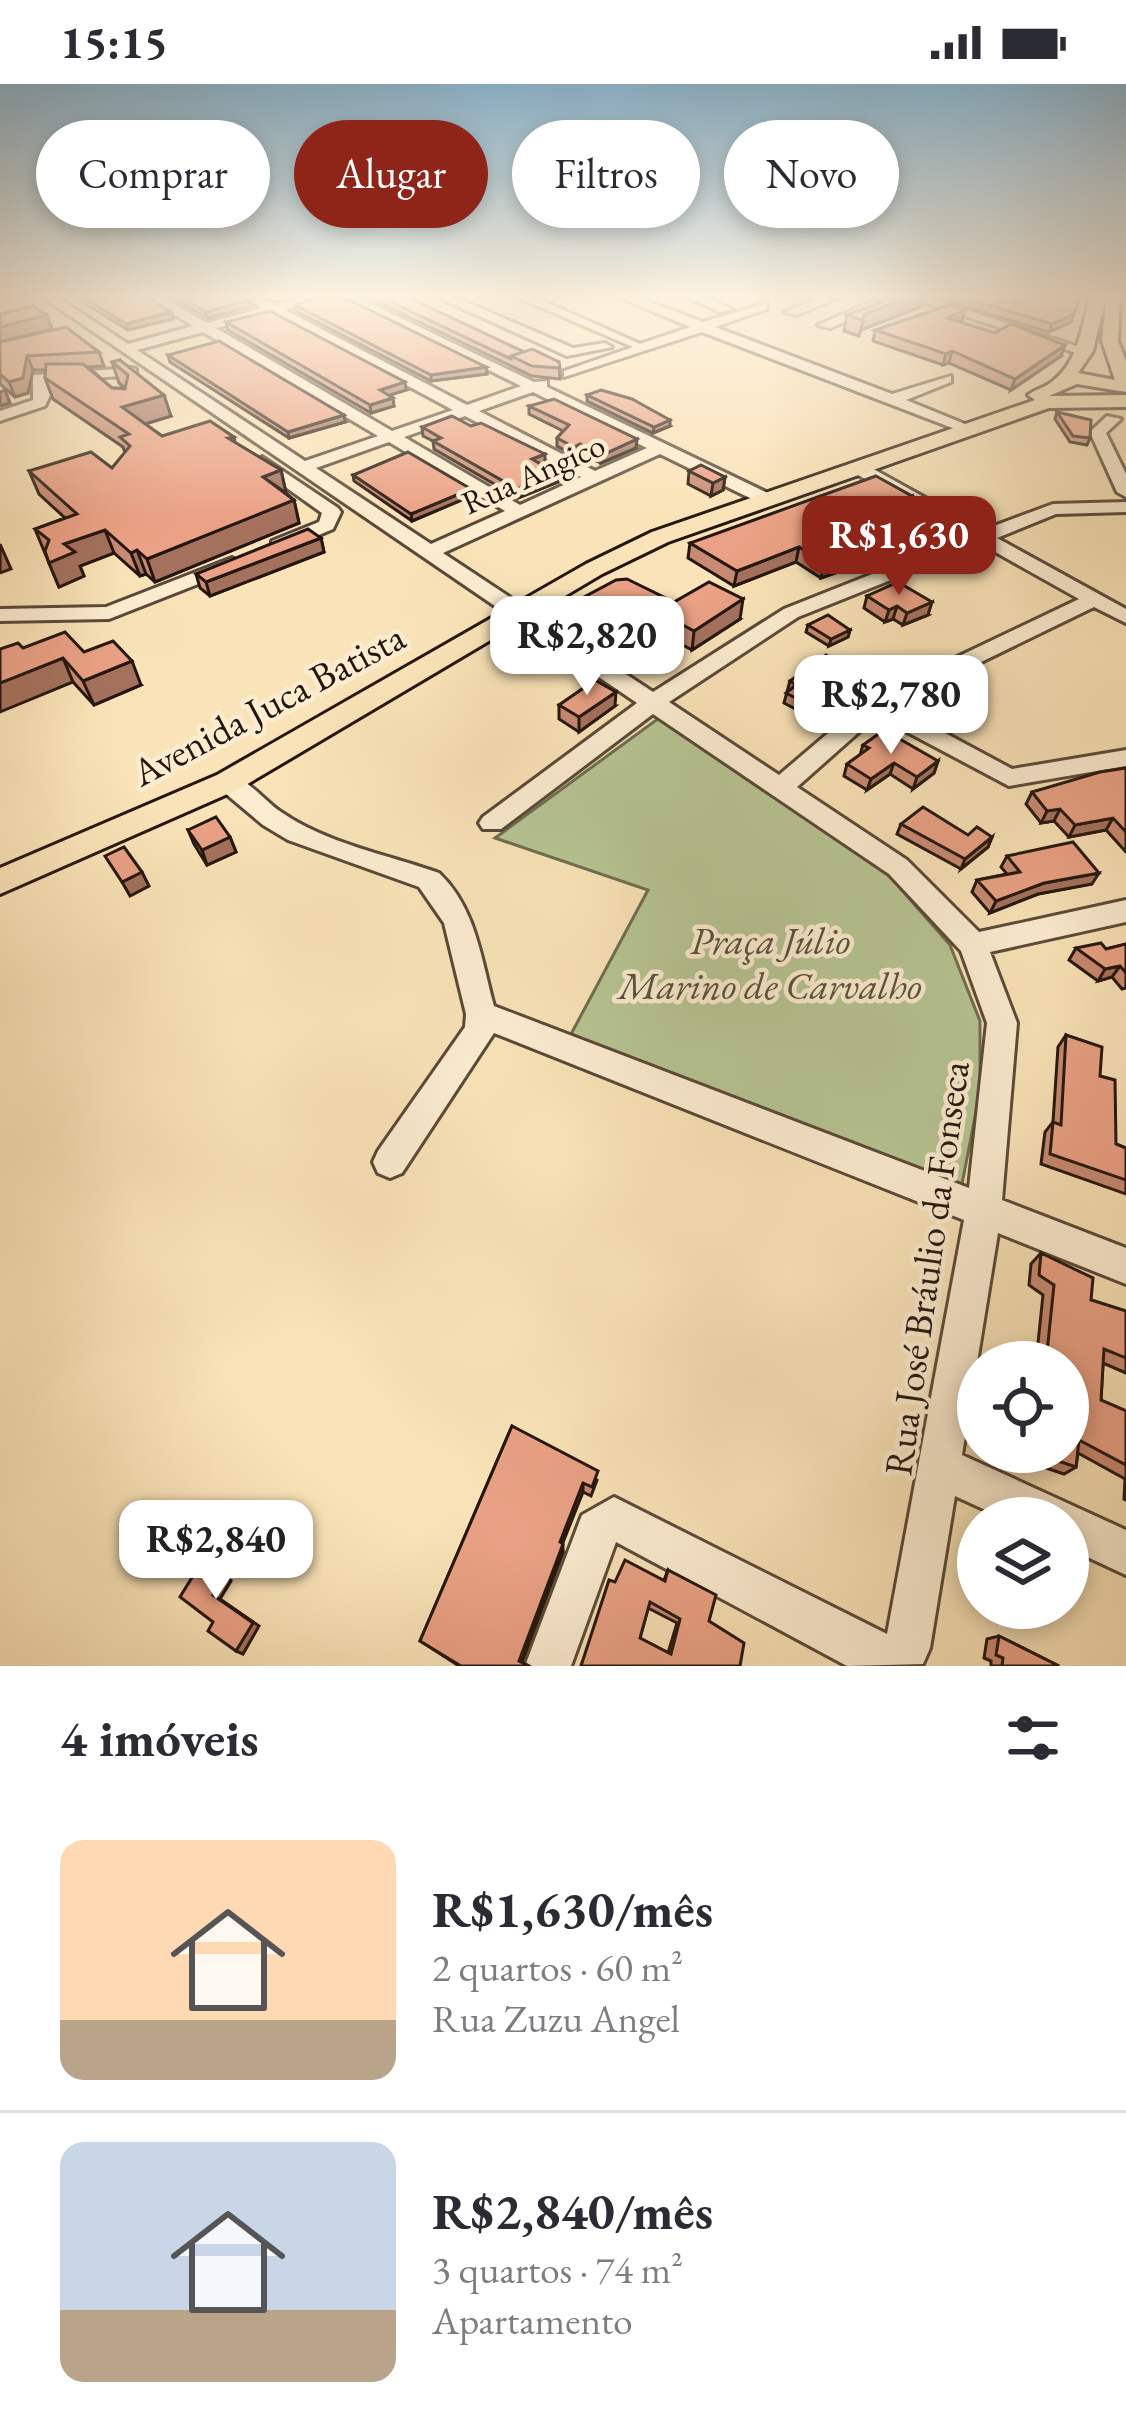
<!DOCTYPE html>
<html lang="pt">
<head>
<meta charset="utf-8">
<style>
	body { margin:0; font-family:"EB Garamond",serif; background:#f7f7f7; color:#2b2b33; height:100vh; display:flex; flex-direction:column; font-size:45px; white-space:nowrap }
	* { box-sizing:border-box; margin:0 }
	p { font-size:39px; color:#7c7c81 }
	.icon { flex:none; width:66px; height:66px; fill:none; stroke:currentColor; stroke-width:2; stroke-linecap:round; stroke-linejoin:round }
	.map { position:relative; height:1582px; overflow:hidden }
	.side { display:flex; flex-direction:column; background:#fff; flex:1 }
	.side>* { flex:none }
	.top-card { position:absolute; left:36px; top:36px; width:1056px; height:108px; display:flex; gap:24px }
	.controls { position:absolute; left:957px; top:1257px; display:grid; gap:24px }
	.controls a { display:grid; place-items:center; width:132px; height:132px; border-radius:50%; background:#fff; box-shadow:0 6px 18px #0003; font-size:60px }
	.price { position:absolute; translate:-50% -102px; padding:0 27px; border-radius:24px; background:#fff; color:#222; font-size:39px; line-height:78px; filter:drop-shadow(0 3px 6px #0008) }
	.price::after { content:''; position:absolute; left:50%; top:72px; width:36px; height:27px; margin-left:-18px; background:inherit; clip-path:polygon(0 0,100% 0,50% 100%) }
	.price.on { background:#8f2418; color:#fff }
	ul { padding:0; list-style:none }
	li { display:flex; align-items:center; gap:36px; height:300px; padding:0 60px }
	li+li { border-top:3px solid #e1e1e2 }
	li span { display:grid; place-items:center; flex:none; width:336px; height:240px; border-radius:24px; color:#555 }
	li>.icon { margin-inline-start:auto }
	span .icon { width:144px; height:144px; fill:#fffc; stroke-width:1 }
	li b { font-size:51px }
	h2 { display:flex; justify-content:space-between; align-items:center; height:144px; padding:0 60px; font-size:51px }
	.tag { padding:0 42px; border-radius:54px; background:#fff; box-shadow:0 6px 18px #0003; font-size:42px; line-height:108px }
	.tag.on { background:#8f2418; color:#fff }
	.status { display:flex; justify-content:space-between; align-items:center; height:84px; padding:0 60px; background:#fff; direction:ltr }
	.status svg { height:33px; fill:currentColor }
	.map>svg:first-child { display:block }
</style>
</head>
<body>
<div class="status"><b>15:15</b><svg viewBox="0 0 49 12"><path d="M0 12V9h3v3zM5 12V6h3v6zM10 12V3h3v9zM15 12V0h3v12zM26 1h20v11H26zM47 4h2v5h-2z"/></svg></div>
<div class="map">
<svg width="1126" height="1582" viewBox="0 0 1126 1582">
	<rect width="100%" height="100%" fill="#fae3b8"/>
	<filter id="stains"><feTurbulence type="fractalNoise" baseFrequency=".00167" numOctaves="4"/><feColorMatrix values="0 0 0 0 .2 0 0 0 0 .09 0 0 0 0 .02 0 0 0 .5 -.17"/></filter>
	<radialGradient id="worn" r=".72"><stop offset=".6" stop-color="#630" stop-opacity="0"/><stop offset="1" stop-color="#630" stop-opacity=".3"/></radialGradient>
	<path fill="#b7c594" stroke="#6e6e51" stroke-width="3" d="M659 634 886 788 950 861 980 937V1007L961 1105 570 952 648 806 495 754Z"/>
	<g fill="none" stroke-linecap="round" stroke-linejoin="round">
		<g stroke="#5a4938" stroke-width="6">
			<g id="minor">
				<path d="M41 212H56L128 260 193 242 145 212H160L207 239 262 224 243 212H259L275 220 326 212 285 226 467 321 521 302 339 212H355L534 298 547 297V303L772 411V419H760L660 370 443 469 653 608 784 525 968 452 856 390V382H868L983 446 1053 420 1126 418V428L1056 430 997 454 1126 525V539L1094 523 893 621 1012 685 1126 666V682L1009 702 877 632 797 703 907 776 979 848 1126 816V838L990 868 1017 939 1002 1116 1126 1164V1200L998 1149 962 1371 1126 1446V1491L1068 1464V1434H1003L955 1412 930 1564 923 1580 847 1582 616 1458 571 1582H525L582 1431 614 1413 887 1550 964 1136 494 949 402 1089 390 1094 378 1089 373 1078 378 1067 465 943 466 930 444 839 419 803 288 756 263 741 219 704 216 698 219 692C243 686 262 716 281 728 325 759 388 771 439 789 476 824 481 875 494 922L969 1104 987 939 961 867 889 790 653 630 501 745H483L479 739 483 733 637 619ZM272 229 453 326 392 347 216 244ZM203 248 378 352 305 377 137 266ZM533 308 647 364 595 387 479 327ZM465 332 581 393 520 421 404 353ZM389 358 505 427 431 460 316 384ZM981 460 1079 515 867 616 779 691 669 618 798 533Z"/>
				<path d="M435 212H452L573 264 605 259 612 263 567 272Z"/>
				<path d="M515 212H532L640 260 690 243 616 212H634L703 238 767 219V225L715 243 892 310 951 292V298L906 316 982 347 968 350 702 248 564 293V287L633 263Z"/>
				<path d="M685 212H703L732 225 720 228Z"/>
				<path d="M824 212H842L797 231 785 228Z"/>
				<path d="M905 212H924L1091 267 1079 270Z"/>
				<path d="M874 217 885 220 830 244 818 241Z"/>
				<path d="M131 284 136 285V291L47 297 52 307 45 322 0 337V327L33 316V291Z"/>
				<path d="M1107 332 1121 335 1106 349 1126 390V413L1117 408 1090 348Z"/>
				<path d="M262 373 338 424 341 428 333 445 286 465H272V457L319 438 322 429 256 382 254 378Z"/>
				<path d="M232 474 242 480 239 484 109 535 0 537V525L106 523Z"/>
			</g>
		</g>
		<g stroke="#24160e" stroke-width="6">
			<path id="major" d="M1090 212H1106L1093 267 1078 289 1115 296 1102 257 1106 216 1120 213 1118 257 1126 277V308L1077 300 1049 312 1126 311V323L1049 324 668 458 602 490 239 705 0 810V784L217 691 586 480 652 448 1035 316 1028 311C1036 305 1047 303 1054 296 1078 278 1083 239 1090 212Z"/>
		</g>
		<use href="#minor" fill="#fcedd1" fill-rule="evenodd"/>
		<use href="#major" fill="#fae3b8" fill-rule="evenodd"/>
	</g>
	<g fill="#c98a72" stroke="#24160e" stroke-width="3" fill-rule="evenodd">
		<path d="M73 212H145L171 228 173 235 128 246Z"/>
		<path d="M169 212H244L250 216 251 222 208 234Z"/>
		<path d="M365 212H405L524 268 559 278 560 295 532 292Z"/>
		<path d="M930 212H1081L1071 238 1049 248Z"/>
		<path d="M295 221 486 283 487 290 431 297 296 227Z"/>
		<path d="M920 223 861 246 859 252 844 247 847 231Z"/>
		<path d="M0 230 52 245 6 257 99 268 104 282 88 283 112 304H125L119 299 112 278 120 276 171 332 145 340 162 352 234 353 235 359 281 386 286 409 294 416 299 439 155 498 146 490 140 492 114 469 80 482 84 492 59 503 35 445 65 434 39 410 29 387 112 384 125 369 123 363 53 315 45 294 46 286H33L28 309 15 313 0 300Z"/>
		<path d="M962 237 960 238 1061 272 1011 306 949 279 943 281 873 257 875 246Z"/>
		<path d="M226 238 406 306 389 311 394 322 371 329 228 246Z"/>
		<path d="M168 271 345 338 289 354 170 278Z"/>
		<path d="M587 311 670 342 653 349 587 317Z"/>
		<path d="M529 322 636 364 601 379 580 369 574 371 557 362V354L563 347 529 330Z"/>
		<path d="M1057 328 1090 354 1087 361 1070 358 1055 335Z"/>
		<path d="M422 343 545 379 542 381 558 390V398L518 414 434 365 433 357 423 352Z"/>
		<path d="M689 387 725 393 723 406 711 412 688 400Z"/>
		<path d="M353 391 471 412 412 437 354 397Z"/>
		<path d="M908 426 839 453 855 482 821 494 796 478 734 502 688 474 690 459Z"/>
		<path d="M321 454 324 468 210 512 200 504 196 490Z"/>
		<path d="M867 512 928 531 903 541 893 535 885 538 864 524Z"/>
		<path d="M674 518 740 535 692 566 655 546 636 559 609 545 598 552 573 538V519Z"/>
		<path d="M808 541 850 546 848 553 829 562 806 548Z"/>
		<path d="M23 564 84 568 141 601 94 621 73 598Z"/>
		<path d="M856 592 853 602 813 634 784 619 790 597Z"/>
		<path d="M559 621 615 622 579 648 559 635Z"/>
		<path d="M863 661 938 677 934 689 913 705 890 690 867 706 844 692 847 680 860 671Z"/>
		<path d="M1126 684V768L1106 746 1069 753 1054 737 1041 739 1026 720 1032 708Z"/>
		<path d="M901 740 968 751 992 753 988 763 961 785 897 750Z"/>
		<path d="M188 746 230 753 236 768 207 781 194 760Z"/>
		<path d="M1007 772 1092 800 1038 810 990 829 972 808 977 796 1007 790 1001 783Z"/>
		<path d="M1126 860V904L1122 905 1112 893 1098 897 1069 876 1076 864 1106 865Z"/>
		<path d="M1066 951 1100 992 1116 1060 1126 1064V1110L1041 1080 1045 1048 1053 1038 1058 963Z"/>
		<path d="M1041 1169 1091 1216 1126 1227V1289L1103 1279 1101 1316 1126 1327V1416L1124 1415 1125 1395 1078 1369 1076 1383 1064 1390 1007 1371V1368H1068V1278H1036L1043 1211 1029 1201 1031 1180Z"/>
		<path d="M512 1342 597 1396 591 1412 583 1408 572 1430 562 1459 563 1468 522 1578 529 1582H459L420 1557Z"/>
		<path d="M668 1486 709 1537 740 1582H581L615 1498 664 1496ZM648 1524 677 1539 668 1569 640 1554Z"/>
		<path d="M999 1552 1059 1582H991V1577L984 1574 987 1555Z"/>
	</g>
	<g fill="#a4715d" stroke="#24160e" stroke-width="3">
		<path d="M913 212H923L920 223 861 246 859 252 865 230Z"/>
		<path d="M250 216 251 222 208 234 206 228Z"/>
		<path d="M965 226 962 237 944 245 947 234Z"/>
		<path d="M171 228 173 235 128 246 126 240Z"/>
		<path d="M1074 230 1071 238 1049 248 1052 240Z"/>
		<path d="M47 231 52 245 0 258V243Z"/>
		<path d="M1065 261 1061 272 1011 306 1015 295Z"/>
		<path d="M952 267 949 279 943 281 946 270Z"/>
		<path d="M27 272 33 286 28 309 15 313 9 298Z"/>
		<path d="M486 283 487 290 431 297V291Z"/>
		<path d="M405 298 406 306 381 314 380 306Z"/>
		<path d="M5 306 10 319 0 322V308Z"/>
		<path d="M164 311 171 332 129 345 122 323Z"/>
		<path d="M393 314 394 322 371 329 370 321Z"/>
		<path d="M344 331 345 338 289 354 288 348Z"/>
		<path d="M670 336V342L653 349 654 343Z"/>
		<path d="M637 355 636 364 601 379 602 371Z"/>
		<path d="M580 360V369L574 371V363Z"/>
		<path d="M545 370V379L532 384V375Z"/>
		<path d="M281 386 286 409 263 393Z"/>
		<path d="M558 390V398L518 414 517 405Z"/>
		<path d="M725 393 723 406 711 412 713 399Z"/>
		<path d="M471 405V412L412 437 411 430Z"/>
		<path d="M912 412 908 426 824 459 827 445Z"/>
		<path d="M294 416 299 439 155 498 147 475Z"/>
		<path d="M105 446 114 469 80 482 84 492 59 503 49 479 64 460Z"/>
		<path d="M321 454 324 468 210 512 206 498Z"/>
		<path d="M0 460 11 485 0 489Z"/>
		<path d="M799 463 796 478 734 502 737 487Z"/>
		<path d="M137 466 146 490 140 492 131 469Z"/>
		<path d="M858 467 855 482 821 494 824 479Z"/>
		<path d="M743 515 740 535 692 566 694 547Z"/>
		<path d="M932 518 928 531 903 541 907 529Z"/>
		<path d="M897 522 893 535 885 538 889 526Z"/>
		<path d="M610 526 609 545 598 552 599 532Z"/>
		<path d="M657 527 655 546 636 559 637 539Z"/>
		<path d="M850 546 848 553 829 562 831 555Z"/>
		<path d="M63 574 73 598 0 628V599Z"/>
		<path d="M132 577 141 601 94 621 83 597Z"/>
		<path d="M856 592 853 602 813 634 815 624Z"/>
		<path d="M616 608 615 622 579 648V633Z"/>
		<path d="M938 677 934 689 913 705 917 693Z"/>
		<path d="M894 679 890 690 867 706 871 695Z"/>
		<path d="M1060 725 1054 737 1041 739 1047 727Z"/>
		<path d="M1113 734 1106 746 1069 753 1075 741Z"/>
		<path d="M230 753 236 768 207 781 202 766Z"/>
		<path d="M992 753 988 763 961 785 965 775Z"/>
		<path d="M142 788 149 802 130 812 122 798Z"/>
		<path d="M1099 789 1092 800 1038 810 990 829 996 817 1044 799Z"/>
		<path d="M1120 882 1112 893 1098 897 1105 885Z"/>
		<path d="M583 1399V1408L560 1466V1458Z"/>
		<path d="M563 1460V1468L521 1580 519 1577Z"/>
		<path d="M226 1470 233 1475 223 1491 231 1497 220 1515 259 1542 243 1570 236 1567 213 1511 216 1487Z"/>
	</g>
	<g fill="#eaa185" stroke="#24160e" stroke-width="3" fill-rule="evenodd">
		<path d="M81 212H145L171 228 126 240Z"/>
		<path d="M178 212H244L250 216 206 228Z"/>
		<path d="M321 212H341L486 283 431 291 295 221Z"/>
		<path d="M378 212H405L524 268 511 272V275Z"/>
		<path d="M897 212H913L865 230 862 236 847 231Z"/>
		<path d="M958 212H1081L1074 230 1052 240Z"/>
		<path d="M949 221 965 226 947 234 995 249 1011 240 1065 261 1015 295 952 267 946 270 875 246Z"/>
		<path d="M33 222 47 231 0 243V230Z"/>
		<path d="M270 227 405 298 380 306 393 314 370 321 226 238Z"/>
		<path d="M66 243 99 268 27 272 23 294 9 298 0 290V258Z"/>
		<path d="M219 257 344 331 288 348 168 271Z"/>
		<path d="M532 265 559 278 560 284 532 282 511 272Z"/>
		<path d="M120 276 164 311 122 323 162 352 210 337 234 353 228 354 281 386 263 393 294 416 147 475 137 466 131 469 105 446 64 460 75 468 49 479 45 467 49 456 35 445 77 430 29 387 91 368 112 384 130 362 120 353 129 350 45 294 46 280H83L112 304 125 305 128 291 112 278Z"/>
		<path d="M601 306 632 315 670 336 654 343 587 311Z"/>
		<path d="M554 315 637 355 602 371 580 360 574 363 557 354 569 341 529 322Z"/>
		<path d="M1057 328 1091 336 1090 354 1073 352Z"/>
		<path d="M452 332 471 342 481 339 545 370 532 375 558 390 517 405 433 357 441 354 422 343Z"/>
		<path d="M408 368 471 405 411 430 353 391Z"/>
		<path d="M701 381 725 393 713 399 689 387Z"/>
		<path d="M876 392 912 412 827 445 858 467 824 479 799 463 737 487 690 459Z"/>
		<path d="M308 445 321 454 206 498 196 490Z"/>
		<path d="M627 495 674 518 709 498 743 515 694 547 657 527 637 539 610 526 599 532 573 519 616 496Z"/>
		<path d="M898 498 932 518 907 529 897 522 889 526 867 512Z"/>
		<path d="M828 531 850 546 831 555 808 541Z"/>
		<path d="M65 548 84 568 113 557 132 577 83 597 63 574 0 599V565L18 559 23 564Z"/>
		<path d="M826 571 856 592 815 624 786 609 796 601 790 597Z"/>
		<path d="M595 596 616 608 579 633 559 621Z"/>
		<path d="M884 646 938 677 917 693 894 679 871 695 847 680 869 664 863 661Z"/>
		<path d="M1126 684V748L1113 734 1075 741 1060 725 1047 727 1032 708 1100 688Z"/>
		<path d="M923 723 968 751 977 743 992 753 965 775 901 740Z"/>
		<path d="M216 733 230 753 202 766 188 746Z"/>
		<path d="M1073 758 1099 789 1044 799 996 817 977 796 1020 788 1007 772Z"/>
		<path d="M124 763 142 788 122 798 105 772Z"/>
		<path d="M1101 859 1106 865 1126 860V889L1120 882 1105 885 1076 864Z"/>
		<path d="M1066 951 1102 963 1100 992 1115 996 1116 1060 1126 1064V1096L1050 1070 1053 1038 1061 1041Z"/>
		<path d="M1041 1169 1093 1194 1091 1216 1126 1227V1274L1104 1265 1101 1316 1126 1327V1381L1079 1356 1076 1383 1031 1368H1068V1278H1046L1054 1201 1039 1191Z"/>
		<path d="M512 1342 598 1387 592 1403 583 1399 560 1458 563 1460 519 1577 529 1582H461L420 1557Z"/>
		<path d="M212 1461 226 1470 216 1487 224 1494 213 1511 253 1539 236 1567 208 1547 213 1538 180 1513Z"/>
		<path d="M625 1476 665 1497 668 1486 716 1511 709 1537 744 1559 740 1582H581L609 1496 615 1498ZM650 1518 680 1535 671 1570 640 1554Z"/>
		<path d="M999 1552 1059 1582H1002L1003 1574 996 1571Z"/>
	</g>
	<linearGradient id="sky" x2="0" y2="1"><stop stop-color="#8bb8d4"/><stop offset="0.49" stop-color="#fdf2df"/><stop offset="1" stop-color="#fdf2df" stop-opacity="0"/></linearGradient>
	<rect width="1126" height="433" fill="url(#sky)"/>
	<g text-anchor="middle" stroke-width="9" stroke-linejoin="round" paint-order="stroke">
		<g font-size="33" fill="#24160e" stroke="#fcedd1">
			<text transform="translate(533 389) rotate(-24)" y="12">Rua Angico</text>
		</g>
		<g font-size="39" fill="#24160e" stroke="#fcedd1">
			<text transform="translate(268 620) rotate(-28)" y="14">Avenida Juca Batista</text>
			<text transform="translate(926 1184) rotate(-82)" y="14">Rua José Bráulio da Fonseca</text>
		</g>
		<g font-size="39" font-style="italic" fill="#57533d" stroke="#fcedd1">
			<text x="770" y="870">Praça Júlio<tspan x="770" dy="45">Marino de Carvalho</tspan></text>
		</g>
	</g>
	<rect width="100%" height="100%" filter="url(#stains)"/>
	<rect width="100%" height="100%" fill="url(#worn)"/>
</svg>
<div class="controls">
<a><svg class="icon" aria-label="locate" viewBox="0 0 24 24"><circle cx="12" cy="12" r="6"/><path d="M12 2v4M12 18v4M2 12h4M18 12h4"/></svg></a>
<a><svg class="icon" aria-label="layers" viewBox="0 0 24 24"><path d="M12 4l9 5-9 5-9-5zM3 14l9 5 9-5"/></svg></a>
</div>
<b class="price on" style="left:899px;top:514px">R$1,630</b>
<b class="price" style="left:587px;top:614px">R$2,820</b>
<b class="price" style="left:891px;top:673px">R$2,780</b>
<b class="price" style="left:216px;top:1518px">R$2,840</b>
<div class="top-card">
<a class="tag">Comprar</a>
<a class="tag on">Alugar</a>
<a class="tag">Filtros</a>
<a class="tag">Novo</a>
</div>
</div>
<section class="side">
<h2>4 imóveis<svg class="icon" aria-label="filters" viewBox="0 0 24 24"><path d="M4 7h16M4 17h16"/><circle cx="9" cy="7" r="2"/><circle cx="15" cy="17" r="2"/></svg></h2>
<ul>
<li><span style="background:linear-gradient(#ffd9b3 75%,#b9a48a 0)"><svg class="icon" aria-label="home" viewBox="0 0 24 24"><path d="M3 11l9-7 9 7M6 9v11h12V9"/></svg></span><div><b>R$1,630/mês</b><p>2 quartos · 60 m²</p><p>Rua Zuzu Angel</p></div></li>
<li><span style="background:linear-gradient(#c9d6e8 70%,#b9a48a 0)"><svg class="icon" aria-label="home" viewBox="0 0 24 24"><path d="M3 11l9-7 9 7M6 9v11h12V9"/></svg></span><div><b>R$2,840/mês</b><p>3 quartos · 74 m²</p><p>Apartamento</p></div></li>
</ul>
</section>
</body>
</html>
